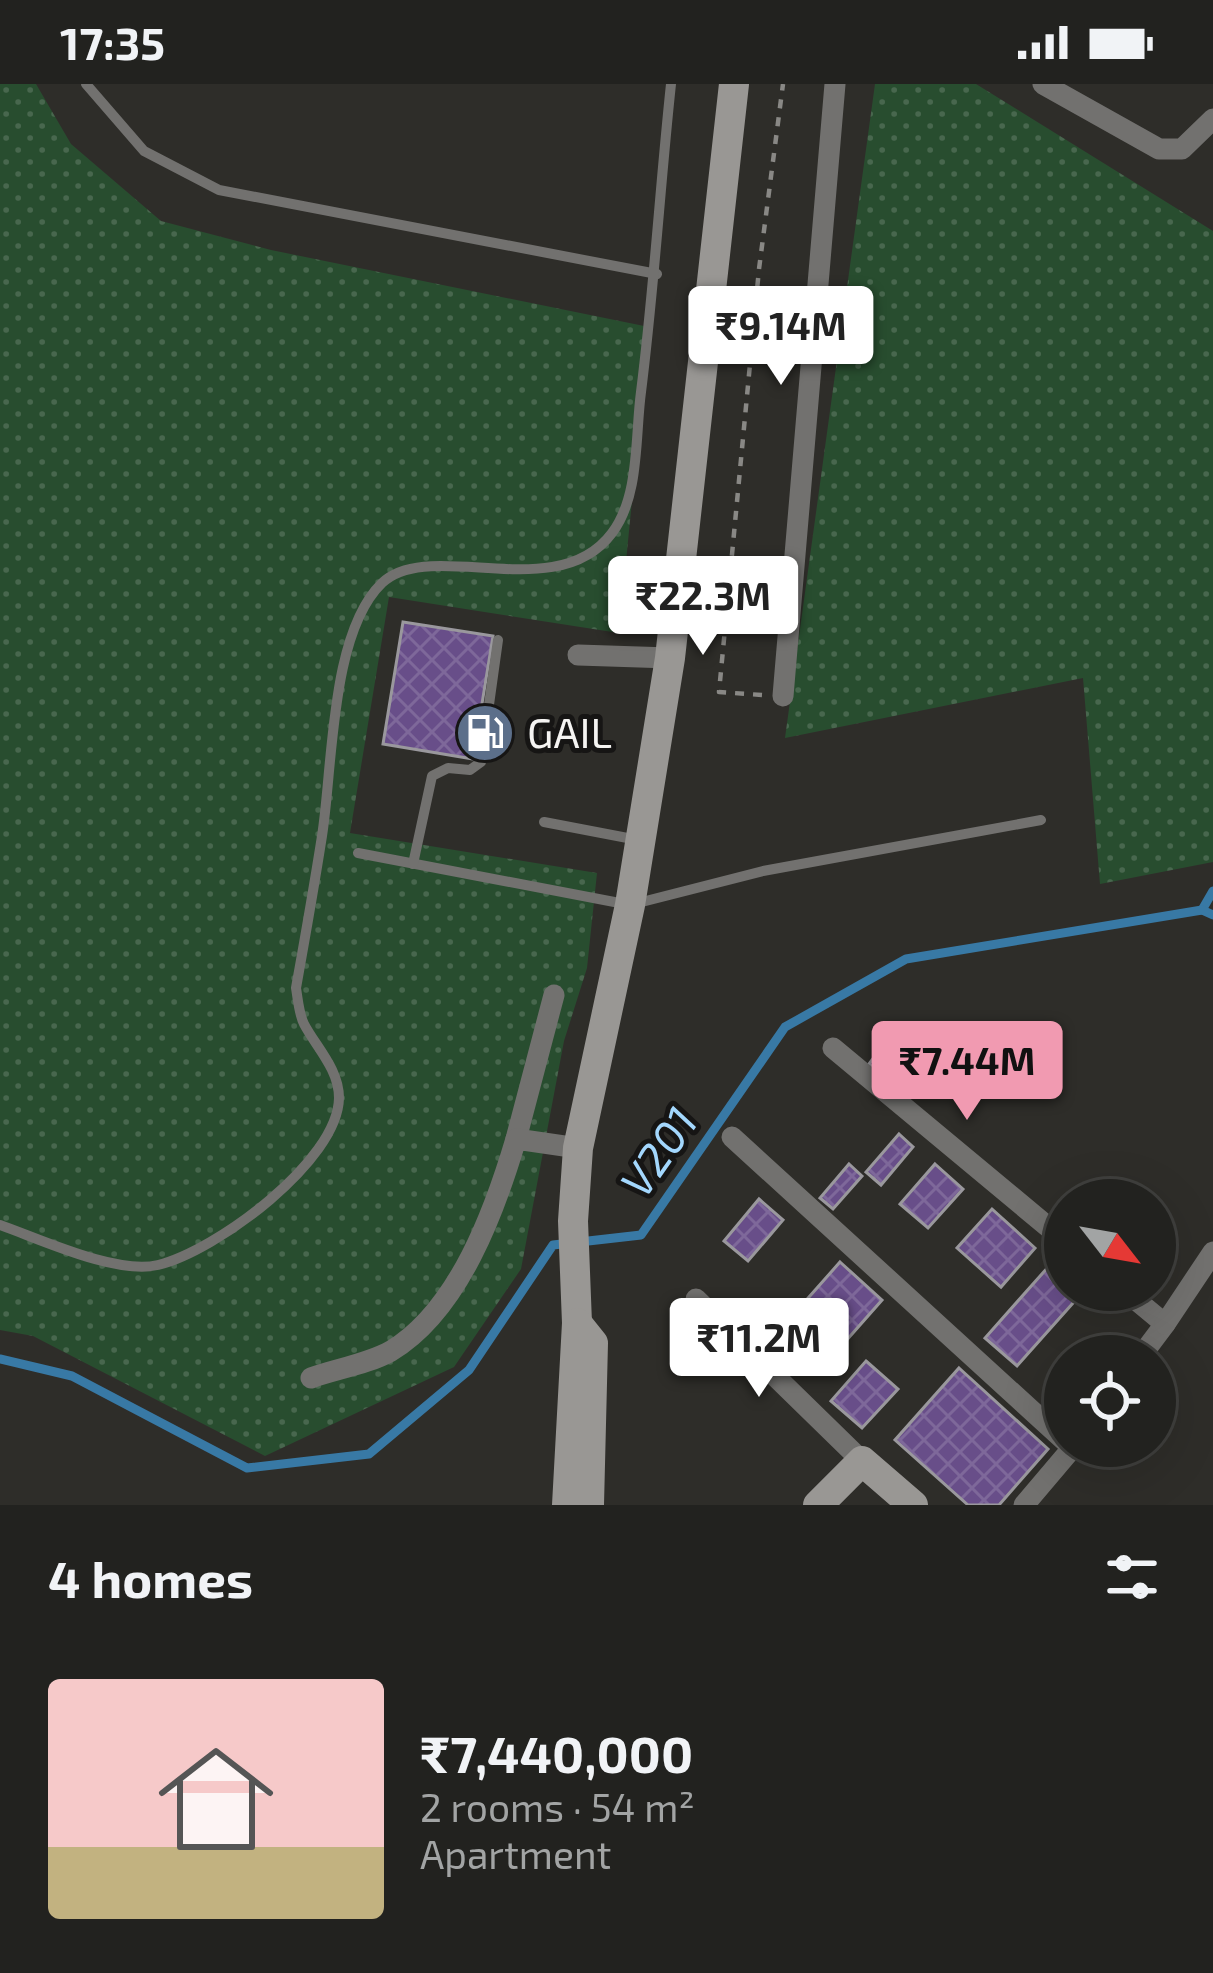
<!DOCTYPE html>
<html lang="en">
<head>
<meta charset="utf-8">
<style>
	body { margin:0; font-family:"Exo 2",sans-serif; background:#2a2a28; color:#f1f3f6; height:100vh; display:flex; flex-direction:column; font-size:45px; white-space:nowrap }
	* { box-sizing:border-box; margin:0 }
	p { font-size:39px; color:#a2a4a4 }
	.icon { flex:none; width:66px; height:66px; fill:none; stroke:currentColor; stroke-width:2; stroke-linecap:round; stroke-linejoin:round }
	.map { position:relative; height:1421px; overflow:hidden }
	.side { display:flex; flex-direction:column; background:#22221f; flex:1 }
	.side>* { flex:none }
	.needle { width:78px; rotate:121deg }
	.controls { position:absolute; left:1044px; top:1095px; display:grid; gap:24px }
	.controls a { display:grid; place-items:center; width:132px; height:132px; border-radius:50%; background:#22221f; box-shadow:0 12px 48px #0002,0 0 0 3px #3f3f3d; font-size:60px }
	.price { position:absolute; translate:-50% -102px; padding:0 27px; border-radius:12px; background:#fff; color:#222; font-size:39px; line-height:78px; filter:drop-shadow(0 3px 6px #0008) }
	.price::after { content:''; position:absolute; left:50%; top:72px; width:36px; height:27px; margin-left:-18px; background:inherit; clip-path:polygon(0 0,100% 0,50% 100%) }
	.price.selected { background:#f19ab1; color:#111 }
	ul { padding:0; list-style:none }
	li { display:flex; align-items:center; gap:36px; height:300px; padding:0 48px }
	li+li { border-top:3px solid #3f3f3d }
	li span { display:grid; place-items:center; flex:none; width:336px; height:240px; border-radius:12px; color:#555 }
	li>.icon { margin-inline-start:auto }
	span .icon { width:144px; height:144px; fill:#fffc; stroke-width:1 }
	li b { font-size:51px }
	h2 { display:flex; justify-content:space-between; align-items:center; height:144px; padding:0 48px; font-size:51px }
	.status { display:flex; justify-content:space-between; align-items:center; height:84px; padding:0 60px; background:#22221f; direction:ltr }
	.status svg { height:33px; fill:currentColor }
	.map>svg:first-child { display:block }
</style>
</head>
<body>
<div class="status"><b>17:35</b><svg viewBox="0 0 49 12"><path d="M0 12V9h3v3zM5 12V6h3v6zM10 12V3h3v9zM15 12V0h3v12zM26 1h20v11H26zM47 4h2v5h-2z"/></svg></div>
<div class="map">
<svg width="1213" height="1421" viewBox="0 0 1213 1421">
	<defs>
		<pattern id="grass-dots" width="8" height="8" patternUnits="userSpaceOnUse" patternTransform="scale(3)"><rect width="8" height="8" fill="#284d2f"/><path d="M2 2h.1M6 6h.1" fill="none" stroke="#48674e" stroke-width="1.8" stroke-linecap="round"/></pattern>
		<pattern id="building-cross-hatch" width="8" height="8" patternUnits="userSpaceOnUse" patternTransform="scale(3)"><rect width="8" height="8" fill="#684e89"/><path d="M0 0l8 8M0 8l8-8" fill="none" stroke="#7e689a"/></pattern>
	</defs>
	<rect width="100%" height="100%" fill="#2e2d29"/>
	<g fill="url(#grass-dots)">
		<path d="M0 0H36L71 60 161 137 271 166 649 243 619 549 389 513 350 749 597 789 587 884 564 957 521 1185 454 1283 265 1372 33 1252 0 1246Z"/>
		<path d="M875 0H976L1213 147V778L1100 800 1083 594 785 654Z"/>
	</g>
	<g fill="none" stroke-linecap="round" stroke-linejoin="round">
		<g stroke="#3879a5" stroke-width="9">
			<path d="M1202 826 1213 807"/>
			<path d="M0 1275 72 1292 247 1384 369 1370 469 1286 553 1161 641 1151 785 943 906 875 1202 826 1213 831"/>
		</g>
	</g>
	<g fill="url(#building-cross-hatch)" stroke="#9a989d" stroke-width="3">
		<path d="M403 538 493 552 473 675 383 660Z"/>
		<path d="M899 939 934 965 903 1006 869 980Z"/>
		<path d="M899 1050 913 1063 881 1101 866 1088Z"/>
		<path d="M849 1080 862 1092 833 1125 820 1114Z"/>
		<path d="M935 1080 963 1105 928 1144 900 1120Z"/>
		<path d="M759 1115 783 1136 748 1177 724 1157Z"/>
		<path d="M992 1125 1035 1164 1001 1203 957 1164Z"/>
		<path d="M840 1178 882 1216 844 1259 802 1221Z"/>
		<path d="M1049 1182 1065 1196V1206L1081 1210 1017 1282 985 1254Z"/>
		<path d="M866 1277 898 1305 862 1344 831 1317Z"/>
		<path d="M959 1284 1048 1365 999 1421H968L895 1356Z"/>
	</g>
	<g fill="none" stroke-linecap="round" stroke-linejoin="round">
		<path stroke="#898885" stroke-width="4.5" stroke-dasharray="9 9" stroke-linecap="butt" d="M762 611 719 608 759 185 783 0"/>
		<g stroke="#72716f" stroke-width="10">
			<path d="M86 0 144 67 219 106 657 190"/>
			<path d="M544 738 638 756"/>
			<path d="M358 769 630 821 763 787 1041 736"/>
			<path d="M413 780 432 692 448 684 470 686 481 678 498 556"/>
			<path d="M0 1141C40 1155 116 1191 158 1181 216 1167 338 1077 339 1014 339 985 316 963 304 940 299 930 298 916 296 904 305 854 314 803 322 752 333 683 330 549 382 499 430 453 557 523 612 449 640 412 635 352 641 308 654 205 660 103 671 0"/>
		</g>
		<g stroke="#72716f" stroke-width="21">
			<path d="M1043 0 1159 65H1182L1213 35"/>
			<path d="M578 571 670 574"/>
			<path d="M783 612 835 0"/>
			<path d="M833 964 1065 1157"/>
			<path d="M732 1053 1065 1357"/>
			<path d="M516 1055 554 911"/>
			<path d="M1124 1206 1165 1240 1141 1272"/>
			<path d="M696 1215 862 1377"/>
			<path d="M1165 1240 1213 1168"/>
			<path d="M311 1294C336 1285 368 1280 391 1267 459 1226 495 1126 516 1055L578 1064"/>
			<path d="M1024 1421 1074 1362"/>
		</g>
		<g stroke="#999794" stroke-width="30">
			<path d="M577 1239 573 1137 578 1064 630 821 670 574 734 0"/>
			<path d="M567 1421 577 1239 593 1259 589 1421"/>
			<path d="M818 1421 862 1377 913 1421"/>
		</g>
	</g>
	<defs>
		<g id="fuel-disc" transform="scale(3)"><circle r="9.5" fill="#5c6f8a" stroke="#161514"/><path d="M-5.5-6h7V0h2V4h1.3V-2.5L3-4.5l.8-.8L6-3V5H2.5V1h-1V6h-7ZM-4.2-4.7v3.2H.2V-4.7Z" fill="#fff"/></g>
	</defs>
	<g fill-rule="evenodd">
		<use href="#fuel-disc" x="485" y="649"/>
	</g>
	<g text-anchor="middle" stroke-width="10" stroke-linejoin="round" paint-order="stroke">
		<g font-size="42" fill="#f5f4f2" stroke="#161514" text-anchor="start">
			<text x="527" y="664">GAIL</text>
		</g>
		<g font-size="45" font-style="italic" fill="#a3d7fd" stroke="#161514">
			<text transform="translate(659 1068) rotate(-55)" y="16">V201</text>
		</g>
	</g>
</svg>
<div class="controls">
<a><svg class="needle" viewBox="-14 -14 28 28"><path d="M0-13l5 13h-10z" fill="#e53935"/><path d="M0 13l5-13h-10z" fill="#a2a4a4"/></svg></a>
<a><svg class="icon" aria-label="locate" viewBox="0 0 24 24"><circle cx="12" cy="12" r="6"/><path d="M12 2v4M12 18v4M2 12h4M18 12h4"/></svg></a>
</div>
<b class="price" style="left:781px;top:304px">₹9.14M</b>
<b class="price" style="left:703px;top:574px">₹22.3M</b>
<b class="price selected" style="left:967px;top:1039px">₹7.44M</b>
<b class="price" style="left:759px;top:1316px">₹11.2M</b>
</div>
<section class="side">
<h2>4 homes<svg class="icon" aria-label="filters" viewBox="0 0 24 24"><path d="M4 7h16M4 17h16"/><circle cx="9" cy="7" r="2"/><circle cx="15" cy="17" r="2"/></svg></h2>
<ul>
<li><span style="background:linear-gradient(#f6c9c9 70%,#c2b280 0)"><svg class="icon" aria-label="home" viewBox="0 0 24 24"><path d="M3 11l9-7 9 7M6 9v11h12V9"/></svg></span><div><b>₹7,440,000</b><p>2 rooms · 54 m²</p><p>Apartment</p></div></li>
</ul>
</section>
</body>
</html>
